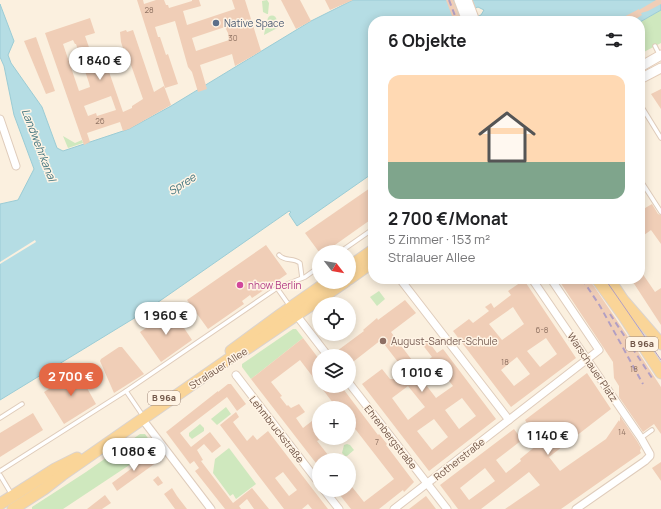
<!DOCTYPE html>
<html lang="de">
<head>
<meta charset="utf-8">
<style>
	body { margin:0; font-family:Manrope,sans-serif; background:#f6f6f6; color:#202124; height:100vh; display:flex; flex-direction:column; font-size:15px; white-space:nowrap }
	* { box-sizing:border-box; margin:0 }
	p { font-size:13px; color:#757577 }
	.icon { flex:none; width:22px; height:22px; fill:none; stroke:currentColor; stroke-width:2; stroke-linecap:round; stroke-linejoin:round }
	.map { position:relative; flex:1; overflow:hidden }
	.drawer { position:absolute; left:368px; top:16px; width:277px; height:268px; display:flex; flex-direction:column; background:#fff; border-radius:16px; box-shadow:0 2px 10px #0003 }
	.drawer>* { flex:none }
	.needle { width:26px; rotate:121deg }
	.buttons { position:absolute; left:312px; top:245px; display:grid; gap:8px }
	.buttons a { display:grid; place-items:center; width:44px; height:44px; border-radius:50%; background:#fff; box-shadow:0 2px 10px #0003; font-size:20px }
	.price { position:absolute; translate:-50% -34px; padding:0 9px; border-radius:14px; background:#fff; color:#222; font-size:13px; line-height:26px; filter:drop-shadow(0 1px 2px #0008) }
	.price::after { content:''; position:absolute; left:50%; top:24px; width:12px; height:9px; margin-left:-6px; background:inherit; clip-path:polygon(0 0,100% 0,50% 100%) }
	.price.current { background:#e46845; color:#fff }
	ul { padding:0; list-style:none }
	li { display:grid; align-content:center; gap:8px; height:212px; padding:0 20px }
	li+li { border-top:1px solid #e0e0e0 }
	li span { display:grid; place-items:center; height:124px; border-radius:12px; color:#555 }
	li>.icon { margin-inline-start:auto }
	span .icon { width:72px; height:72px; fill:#fffc; stroke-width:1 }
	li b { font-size:17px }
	h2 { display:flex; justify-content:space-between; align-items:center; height:48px; padding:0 20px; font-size:17px }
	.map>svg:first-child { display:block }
</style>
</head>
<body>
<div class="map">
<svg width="661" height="509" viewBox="0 0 661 509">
	<rect width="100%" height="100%" fill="#fbf0df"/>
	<g fill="#cfe8be">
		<path d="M267 0 269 3 268 14H267L263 12 262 1Z"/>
		<path d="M661 10V43L640 54V22Z"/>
		<circle cx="272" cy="20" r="4.5"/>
		<path d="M278 22 285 24 264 35 265 29 267 27H272Z"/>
		<path d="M63 136 75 143 82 140 83 143 68 148Z"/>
		<path d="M379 291 385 299 377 306 370 297Z"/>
		<path d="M293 329H296L303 338 251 379 242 367V364Z"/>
		<path d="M226 407 231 414 217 425 211 419Z"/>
		<path d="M200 424 204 428V431L192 439 189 436V433Z"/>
		<path d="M140 434H145L155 448 63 509H32V507L86 472Z"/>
		<path d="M347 444 350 445 354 450 347 456H345L342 453 344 445Z"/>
		<path d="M229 448 256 484 236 499 233 494 230 496 213 473 215 459Z"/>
	</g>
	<path fill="#b5dde4" stroke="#9bccd5" d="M353 0H661V10L640 22 467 21 481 15 484 10 478 7 445 21H373V173L297 226 289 214 291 212 289 211 141 314 0 400V204L18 200 34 169 14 115 4 66 0 57V4L14 41 8 55 11 63 42 107 57 148 63 151 129 129 171 106 311 21Z"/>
	<path fill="#fbf0df" d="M35 240 36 242 0 264V262Z"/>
	<g fill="#f0ceb7" fill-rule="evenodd">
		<path d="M137 0H143L144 4 156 0H164L166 5H168L169 8 192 1V0H199L201 6 183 11 187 25 235 9 232 0H245L261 51 235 66 232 54 200 65 207 89 198 92 192 72 188 67 175 21 155 27 158 37H160L166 55 168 54 178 84 165 88ZM225 27 228 33 229 40 196 51 192 38Z"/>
		<path d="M281 0H300L311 21 296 29Z"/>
		<path d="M325 0H353L330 10Z"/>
		<path d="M446 0H453L461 21H442L452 16Z"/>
		<path d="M656 0H661V4L648 11 641 13 642 15 633 21H616L639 9V10Z"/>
		<path d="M90 18 95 33 85 36 91 53 101 49 123 112 132 108V106L143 99 125 48H123L121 42 120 32 126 30 127 32 133 30 154 92 164 86 171 105 129 129 123 131 120 122 87 133 90 142 84 145 45 33ZM73 40 75 44H76L89 83 90 87 79 91 63 44ZM111 96 116 110 97 116 96 113 88 116 84 106Z"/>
		<path d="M36 37 55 91 46 94 24 41Z"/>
		<path d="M661 89V109L651 94Z"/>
		<path d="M373 186V218L325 252H319L305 233Z"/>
		<path d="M652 204 658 214 661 215V244L651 230 640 238V211Z"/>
		<path d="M266 245 287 274 252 298 250 295 242 301 244 304 208 329 187 300Z"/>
		<path d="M640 270 655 292 661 288V325L631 279H640Z"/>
		<path d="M558 279H589L635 347 661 387V434L654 424 643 432 619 397V386L614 378 613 362Z"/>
		<path d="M524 280 576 358 511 407 453 331 469 319 473 323 489 311 485 307 491 303 494 308 511 295 508 291ZM513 307 524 324 502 340 489 324ZM546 338 557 354 540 367 527 351ZM517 357 530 374 514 386 501 370Z"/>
		<path d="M405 300 416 313 391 332 402 347 418 368 432 357 422 344 432 336 436 341 431 345 437 353 443 349 496 419 429 471 362 384 382 369 390 379H395L401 381 408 375 381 340 349 365V356H341L337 351 364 331 363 330 377 318 378 320ZM436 364 453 386 436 398 420 377ZM408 386 425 407 408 420 392 398ZM462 398 476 416 459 429 445 410ZM434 419 448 437 432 450 417 431Z"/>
		<path d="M172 310 192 340 161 362 140 332Z"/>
		<path d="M303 338 319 359V385L300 360 271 382 282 396 280 397 287 406 288 405 291 408 299 404 305 412 296 418 303 428 312 421 314 423H319V440L317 441 332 460H319V467L251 379Z"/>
		<path d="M119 347H122L144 374 114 393 100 361 101 359Z"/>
		<path d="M76 372 83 382 89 379 92 385 87 388 96 404 64 424 44 392Z"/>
		<path d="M587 373 611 409 549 457 560 471 606 439 619 420 620 422V416L637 441 641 448 640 451 641 453 561 509H505L540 485 529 472 481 509H458L440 485 514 429 522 440 496 460 506 473 521 461 520 459 543 440 535 430 533 432 525 420ZM485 468 495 481 469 500 460 488Z"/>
		<path d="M228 384H231L246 404 237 411 227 397 180 433 191 447 210 432 221 446 212 453 204 444 197 450 203 460 201 461 233 503 252 488 269 509H254L247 499 239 506 241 509H225L195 471 199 468 194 461 190 464 166 432 218 391V392Z"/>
		<path d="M320 386H341L378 435 379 434 387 444 386 445 414 482 404 492 403 490 379 509H351L336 490H349V483L364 502 394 479 349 421V408H337Z"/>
		<path d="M236 412 239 417 233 422 247 441 253 435 257 440 268 431 328 509H312L308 504 302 509H284L220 425ZM283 472 297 490 289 496 275 478Z"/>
		<path d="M33 413 43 430 0 457V433Z"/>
		<path d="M151 454 157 462 117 491 112 483Z"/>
		<path d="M661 462V481L652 468Z"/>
		<path d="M158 476 163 483 158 486 153 480Z"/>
		<path d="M172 488 177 496 187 509H175L164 494Z"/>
		<path d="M105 495 111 503 102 509H87Z"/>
		<path d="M426 496 436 509H409Z"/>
	</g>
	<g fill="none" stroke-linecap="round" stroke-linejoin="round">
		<g stroke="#dfccbb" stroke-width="5.5">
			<g id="lane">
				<path d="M655 46 659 54"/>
				<path d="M640 104 661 138"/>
				<path d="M641 181 661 212"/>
				<path d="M340 252 373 229"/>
				<path d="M279 255C285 262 293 257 300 263L302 278"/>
				<path d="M277 288 289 305"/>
				<path d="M126 391 141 413"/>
				<path d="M0 418 22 404"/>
				<path d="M641 438 652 430"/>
				<path d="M0 471 126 391 277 288 305 277 319 267"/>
				<path d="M0 475 12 495"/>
			</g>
		</g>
		<g stroke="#dfccbb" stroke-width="9">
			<g id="street">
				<path d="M0 119 16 166"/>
				<path d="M400 279 509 420"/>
				<path d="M532 279 641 438 650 454V456L645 461 576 509"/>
				<path d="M294 312 328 356"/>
				<path d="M236 375 319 483"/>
				<path d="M349 383 447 509"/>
				<path d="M143 420 211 509"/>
				<path d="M324 490 339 509"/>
				<path d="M394 509 599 350 551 279"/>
			</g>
		</g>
		<g stroke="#e4cdba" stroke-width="11">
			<g id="secondary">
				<path d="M459 0 467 21"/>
				<path d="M467 0 475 21"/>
				<path d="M640 67 661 55"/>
				<path d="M640 79 661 68"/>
			</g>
		</g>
		<g stroke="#dad3cf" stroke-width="13">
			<g id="primary">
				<path d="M349 267 373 250"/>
				<path d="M349 279 373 262"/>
				<path d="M597 279 623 315 661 373"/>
				<path d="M609 279 623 300 661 344"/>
				<path d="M231 351 280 315 327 282"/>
				<path d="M0 504 55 469 77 458"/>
				<path d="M13 509 44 489 62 475 233 356 248 348 345 282"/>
			</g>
		</g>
		<use href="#lane" stroke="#fff" stroke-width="3.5"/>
		<use href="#street" stroke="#fff" stroke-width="7"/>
		<use href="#secondary" stroke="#fff" stroke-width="9"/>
		<use href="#primary" stroke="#fad598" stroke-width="11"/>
		<path stroke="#b29fc3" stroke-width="1" d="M605 279 661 360"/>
		<g stroke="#b29fc3" stroke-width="2" stroke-dasharray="6 4" stroke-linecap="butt">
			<path d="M449 0 457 21"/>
			<path d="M582 279 600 306 643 384"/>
			<path d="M610 314 652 378"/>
		</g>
	</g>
	<circle fill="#5c6f8a" stroke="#fff4e5" stroke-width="1.5" cx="216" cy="23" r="4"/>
	<circle fill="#d1479c" stroke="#fff4e5" stroke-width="1.5" cx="240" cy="285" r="4"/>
	<circle fill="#8d6e63" stroke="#fff4e5" stroke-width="1.5" cx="383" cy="341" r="4"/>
	<g text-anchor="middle" stroke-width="3" stroke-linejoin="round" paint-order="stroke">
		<g font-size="8" fill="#917464">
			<text x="149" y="13">28</text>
			<text x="233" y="41">30</text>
			<text x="100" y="124">26</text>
			<text x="542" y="333">6-8</text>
			<text x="505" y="365">18</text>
			<text x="634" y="372">18</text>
			<text x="622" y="435">14</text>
			<text x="377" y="445">7</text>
		</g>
		<g fill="#fff4e5" stroke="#9c8577" stroke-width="1">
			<rect x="626" y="337" width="32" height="14" rx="3"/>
			<rect x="148" y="391" width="32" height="14" rx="3"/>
		</g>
		<g font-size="9" font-weight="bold" fill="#715648">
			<text x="642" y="347">B 96a</text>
			<text x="164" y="401">B 96a</text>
		</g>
		<g font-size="10" fill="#4e5e75" stroke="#fff4e5" text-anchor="start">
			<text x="224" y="27">Native Space</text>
		</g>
		<g font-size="10" fill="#b23c85" stroke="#fff4e5" text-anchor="start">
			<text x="248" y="289">nhow Berlin</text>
		</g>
		<g font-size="10" fill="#785e54" stroke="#fff4e5" text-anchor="start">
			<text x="391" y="345">August-Sander-Schule</text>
		</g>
		<g font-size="10" fill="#715648" stroke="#fff4e5">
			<text transform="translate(593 367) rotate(56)" y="4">Warschauer Platz</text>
			<text transform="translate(218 368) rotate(-33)" y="4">Stralauer Allee</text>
			<text transform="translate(277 429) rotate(52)" y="4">Lehmbruckstraße</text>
			<text transform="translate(391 437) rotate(52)" y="4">Ehrenbergstraße</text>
			<text transform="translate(459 459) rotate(-38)" y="4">Rotherstraße</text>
		</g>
		<g font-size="11" font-style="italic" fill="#3f737d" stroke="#fff4e5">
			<text transform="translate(39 145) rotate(69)" y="4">Landwehrkanal</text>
			<text transform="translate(182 184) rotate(-33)" y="4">Spree</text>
		</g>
	</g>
</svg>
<div class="buttons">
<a><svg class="needle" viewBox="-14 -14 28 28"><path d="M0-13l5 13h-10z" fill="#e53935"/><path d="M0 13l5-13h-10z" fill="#757577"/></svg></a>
<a><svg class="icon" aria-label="locate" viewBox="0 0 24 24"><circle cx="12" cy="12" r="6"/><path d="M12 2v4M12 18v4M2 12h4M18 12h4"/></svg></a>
<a><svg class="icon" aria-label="layers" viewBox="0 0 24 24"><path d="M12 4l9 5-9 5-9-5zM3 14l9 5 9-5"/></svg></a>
<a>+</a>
<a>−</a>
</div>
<b class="price" style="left:100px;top:81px">1 840 €</b>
<b class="price" style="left:166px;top:336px">1 960 €</b>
<b class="price" style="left:422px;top:393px">1 010 €</b>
<b class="price current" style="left:71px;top:397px">2 700 €</b>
<b class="price" style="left:548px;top:456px">1 140 €</b>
<b class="price" style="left:134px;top:472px">1 080 €</b>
<section class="drawer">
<h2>6 Objekte<svg class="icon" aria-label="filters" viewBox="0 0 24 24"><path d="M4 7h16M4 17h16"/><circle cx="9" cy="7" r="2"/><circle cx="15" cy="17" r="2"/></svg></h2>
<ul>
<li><span style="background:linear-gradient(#ffd9b3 70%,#7fa58c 0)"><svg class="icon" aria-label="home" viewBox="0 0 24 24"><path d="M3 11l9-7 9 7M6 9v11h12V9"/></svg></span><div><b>2 700 €/Monat</b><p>5 Zimmer · 153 m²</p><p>Stralauer Allee</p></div></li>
</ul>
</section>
</div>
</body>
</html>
